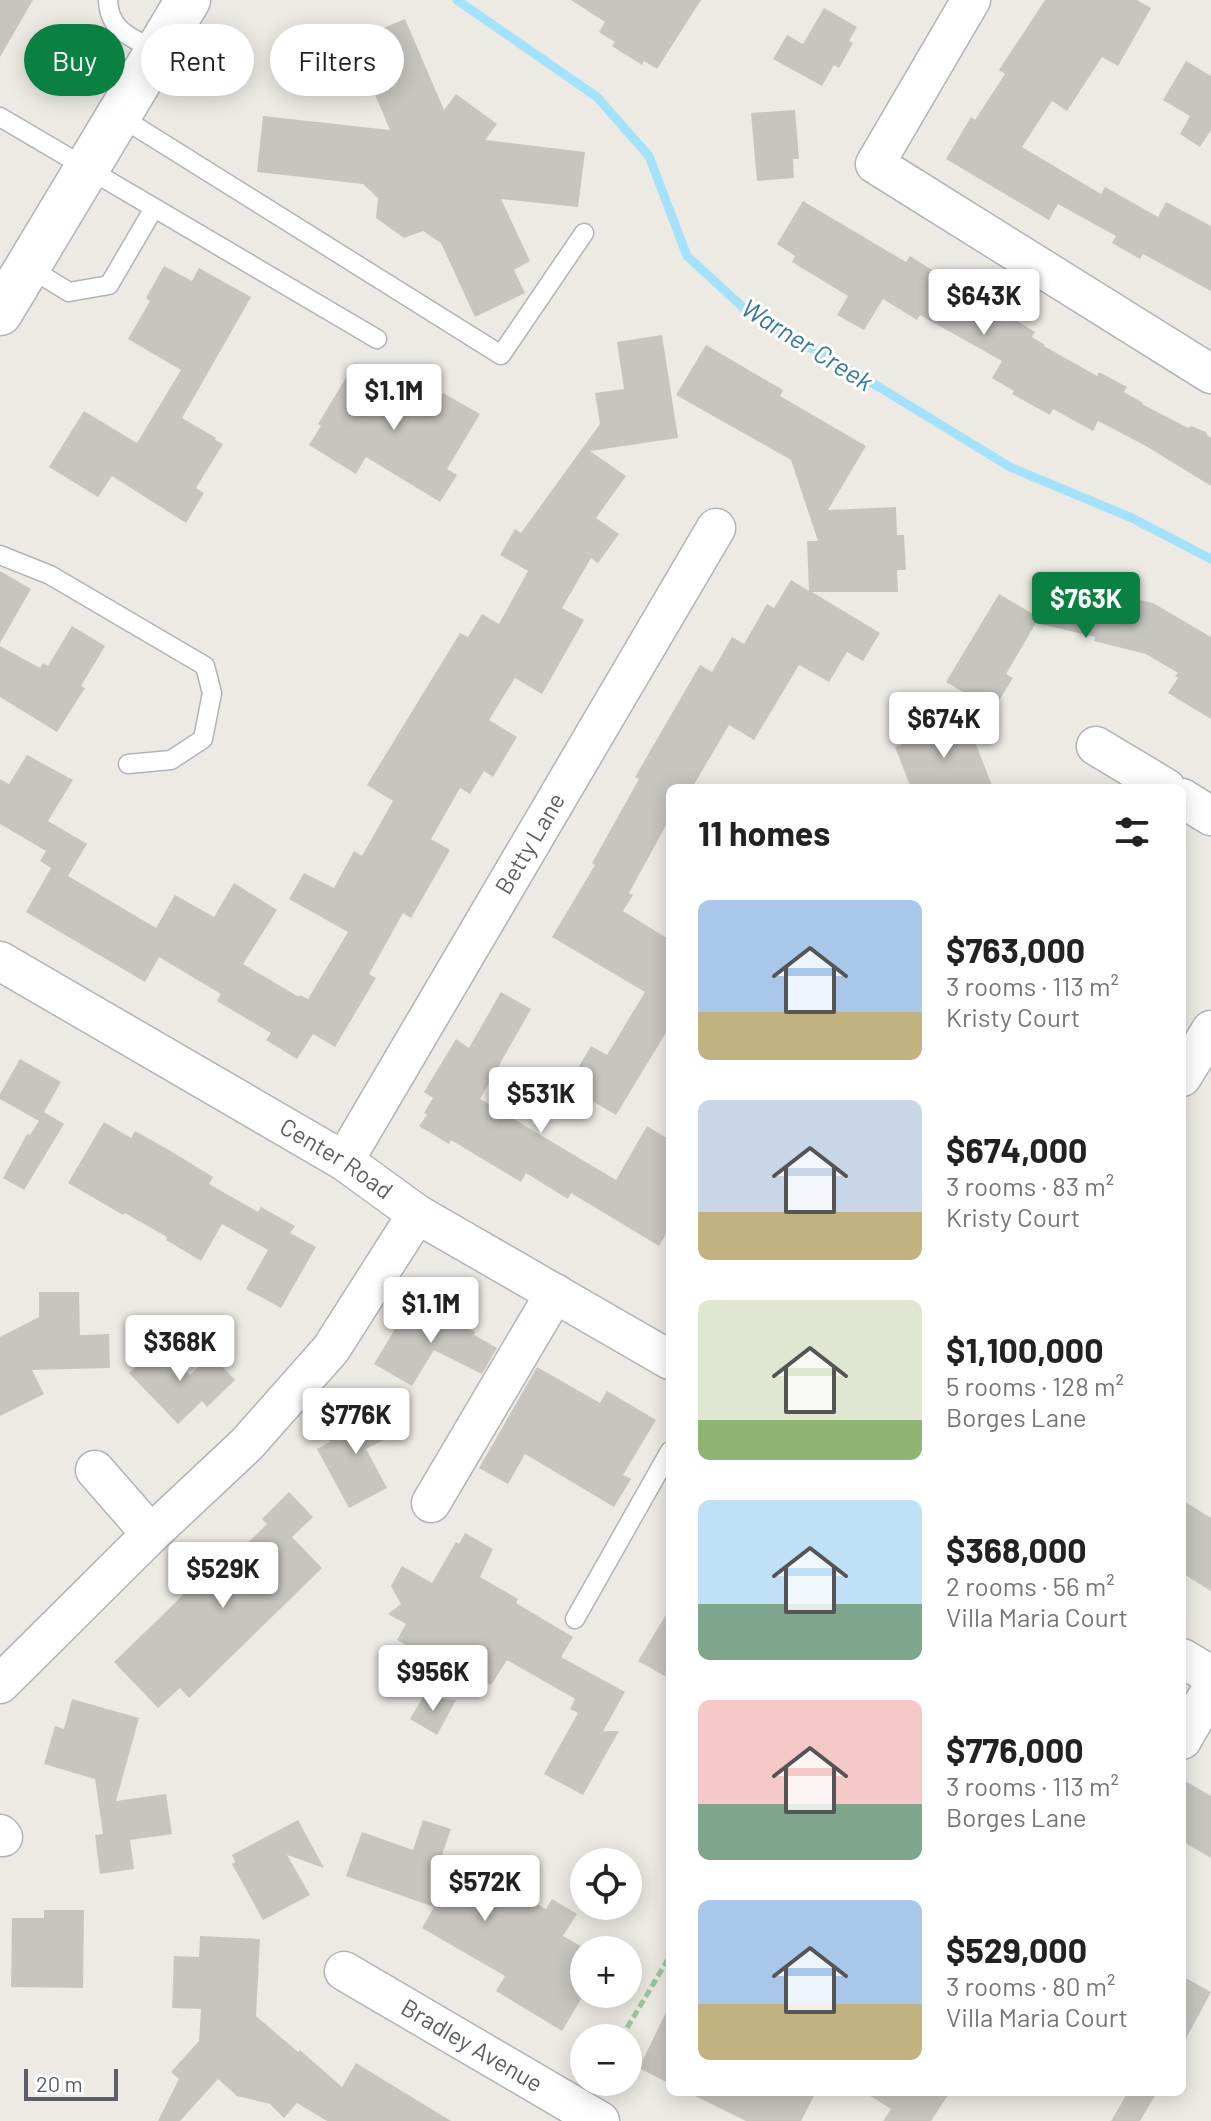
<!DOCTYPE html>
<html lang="en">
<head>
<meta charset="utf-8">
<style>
	body { margin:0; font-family:Barlow,sans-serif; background:#f2f2f2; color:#222; height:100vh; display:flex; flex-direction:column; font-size:30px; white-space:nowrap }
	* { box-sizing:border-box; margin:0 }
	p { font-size:26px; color:#767676 }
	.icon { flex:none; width:44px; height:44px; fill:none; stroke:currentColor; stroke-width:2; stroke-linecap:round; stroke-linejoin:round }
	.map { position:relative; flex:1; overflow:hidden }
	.panel { position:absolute; left:666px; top:784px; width:520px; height:1312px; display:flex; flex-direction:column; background:#fff; border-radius:12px; box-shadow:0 4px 20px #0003 }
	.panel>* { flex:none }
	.top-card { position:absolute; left:24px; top:24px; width:522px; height:72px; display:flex; gap:16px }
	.controls { position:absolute; left:570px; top:1848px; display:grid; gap:16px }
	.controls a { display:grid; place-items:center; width:72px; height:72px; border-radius:50%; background:#fff; box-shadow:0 4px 20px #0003; font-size:40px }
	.scale { position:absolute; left:24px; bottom:20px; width:94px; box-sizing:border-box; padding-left:8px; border:4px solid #5b5f63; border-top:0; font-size:22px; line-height:28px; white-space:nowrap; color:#5b5f63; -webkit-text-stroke:6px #fff; paint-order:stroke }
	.price { position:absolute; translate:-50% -68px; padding:0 18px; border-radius:8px; background:#fff; color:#222; font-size:26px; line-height:52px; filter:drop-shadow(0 2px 4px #0008) }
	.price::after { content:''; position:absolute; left:50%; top:48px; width:24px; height:18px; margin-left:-12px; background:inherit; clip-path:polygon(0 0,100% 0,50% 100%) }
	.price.current { background:#0b8043; color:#fff }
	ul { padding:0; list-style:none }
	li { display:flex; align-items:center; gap:24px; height:200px; padding:0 32px }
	li span { display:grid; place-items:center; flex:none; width:224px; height:160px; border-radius:12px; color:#555 }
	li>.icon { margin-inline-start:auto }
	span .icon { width:96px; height:96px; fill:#fffc; stroke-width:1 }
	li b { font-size:34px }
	h2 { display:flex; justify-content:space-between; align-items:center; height:96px; padding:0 32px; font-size:34px }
	.tag { padding:0 28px; border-radius:36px; background:#fff; box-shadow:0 4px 20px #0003; font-size:28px; line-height:72px }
	.tag.current { background:#0b8043; color:#fff }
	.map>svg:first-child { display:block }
</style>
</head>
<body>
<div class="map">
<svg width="1211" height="2121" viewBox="0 0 1211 2121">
	<rect width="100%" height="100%" fill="#edeae3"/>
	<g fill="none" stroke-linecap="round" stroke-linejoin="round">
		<path stroke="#a3e1fd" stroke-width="9" d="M457 0 597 97 649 156 687 256 747 311 879 387 1010 467 1132 518 1211 559"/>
	</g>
	<g fill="#c8c5c0">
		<path d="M0 0H33L0 57Z"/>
		<path d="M571 0H701L657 69 644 61 642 65 612 46 615 42 599 32 605 22Z"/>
		<path d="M1045 0H1137L1151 8 1118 66 1102 57 1067 111 1052 101 1022 147 1101 194 1105 187 1158 217 1166 202 1211 226V291L1143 254 1140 259 1112 243 1116 236 1058 204 1049 220 946 159 971 117 975 120 1005 74 999 70Z"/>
		<path d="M824 8 857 27 849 41 853 43 839 68 834 65 822 86 773 59 787 35 803 44Z"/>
		<path d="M405 19 444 110 456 94 497 124 485 140 585 152 578 207 501 199 530 261 514 270 525 293 475 317 441 243 423 231 404 238 376 218 378 198 363 184 257 172 263 116 390 130 352 41Z"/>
		<path d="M1186 61 1211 76V130L1200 147 1180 134 1190 116 1163 100Z"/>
		<path d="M795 110 799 159H793L794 178 757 181 751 113Z"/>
		<path d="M803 201 906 262 910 256 935 272 932 277 1006 322 1009 316 1035 332 1032 337 1045 345 1044 346 1097 376 1099 372 1127 387 1124 392 1143 403 1142 404 1188 428 1191 426 1206 432 1207 435 1211 438V486L1146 446 1098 421 1093 431 1053 409 1050 415 1012 394 1014 391 992 378 1002 361 920 315 917 320 883 299 864 330 837 315 848 296 792 262 795 256 777 244Z"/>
		<path d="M164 266 192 281 199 268 251 297 182 418 216 438 215 440 223 444 196 488 204 493 186 523 112 476 98 497 49 467 84 411 137 443 181 370 128 339 150 301 146 298Z"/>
		<path d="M662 335 678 438 590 451 626 476 596 518 619 534 598 563 591 558 562 608 584 620 542 694 515 678 489 720 517 737 493 777 484 771 470 794 460 788 431 839 450 850 411 918 403 913 369 974 376 978 335 1047 313 1034 297 1059 266 1040 271 1033 217 1001 221 994 159 957 145 982 26 912 51 868 40 861 46 851 0 824V779L9 784 27 755 73 780 48 821 87 844 68 876 156 928 175 895 214 917 234 883 277 910 243 964 299 997 300 995 308 999 348 932 289 899 304 873 334 888 354 851 362 856 393 801 367 785 460 633 468 637 482 614 499 624 528 571 500 555 515 529 521 533 600 424 595 393 624 389 617 342Z"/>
		<path d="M706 345 783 390 780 396 866 446 828 510 896 507 897 535H904L906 570H897L898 592H812L880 633 863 661 847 652 829 682 799 665 754 740 729 725 692 788H670V818L629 893 633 895 623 911 670 940V1026L616 1115 567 1086 591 1046 607 1055 645 992 552 937 595 865 592 863 639 779 635 777 700 665 712 672 732 637 744 644 767 604 774 608 791 580 809 591 807 541H818L791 460 676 395Z"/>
		<path d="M355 363 429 408 436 396 440 398 443 393 480 414 447 469 457 475 440 502 366 457 356 474 309 445 321 426 318 424Z"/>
		<path d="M0 571 31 589 0 643Z"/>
		<path d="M1041 577 1153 603 1211 637V719L1168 693 1178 678 1175 676 1178 673 1146 654 1094 641 1095 637 1036 623 1006 674 1013 678 993 710 946 682 999 594 1033 614Z"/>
		<path d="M72 626 105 646 81 686 85 688 57 732 0 697V646L40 668 43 663 48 666Z"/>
		<path d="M966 719 993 788H911L895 747Z"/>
		<path d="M501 992 531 1009 480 1099 616 1180 647 1126 670 1140V1227L659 1246 571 1193 568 1199 526 1173 521 1182 451 1140 449 1144 419 1126 427 1115 424 1113 433 1098 424 1092 456 1039 469 1048Z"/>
		<path d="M20 1059 61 1082 44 1112 64 1124 24 1190 3 1178 27 1134 30 1135 39 1121 0 1099V1094Z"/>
		<path d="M104 1122 131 1138 135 1131 169 1150 213 1177 209 1184 258 1212 261 1207 295 1226 290 1233 316 1247 281 1308 246 1289 268 1250 222 1224 201 1261 166 1240 167 1237 125 1213 123 1215 68 1183Z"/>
		<path d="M39 1292H79L80 1335 109 1334 110 1368 32 1370 44 1394 0 1416V1337L39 1317Z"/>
		<path d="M410 1304 438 1320 442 1313 475 1332 474 1335 497 1348 482 1374 434 1350 412 1386 374 1364Z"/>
		<path d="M160 1344 190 1375 211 1355 235 1380 207 1407 202 1401 178 1424 129 1373Z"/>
		<path d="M537 1367 600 1403 607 1391 656 1420 623 1475 631 1479 614 1507 525 1454 508 1484 479 1468Z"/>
		<path d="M374 1404 391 1436 366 1449 387 1488 349 1508 317 1449 330 1442 328 1438 344 1430 340 1423Z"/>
		<path d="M289 1492 313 1517 292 1537 322 1568 189 1698 180 1688 158 1708 114 1662 174 1604 201 1576 207 1583 220 1570 267 1524 262 1519Z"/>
		<path d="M1182 1500 1211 1518V1591L1182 1573Z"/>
		<path d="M465 1533 493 1549 480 1577 518 1599 516 1603 573 1637 561 1657 625 1692 603 1731H619L583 1795 544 1774 578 1713 570 1709 575 1699 507 1660 491 1685 471 1673 467 1680 397 1640 406 1624 388 1614 401 1604 391 1586 402 1566 432 1583 456 1542 459 1544Z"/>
		<path d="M670 1608V1679L638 1661Z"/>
		<path d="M423 1697 456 1700 437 1735 410 1719Z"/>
		<path d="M72 1699 139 1718 116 1801 166 1794 172 1834 130 1840 134 1869 100 1874 95 1835 103 1834 95 1779 44 1764 55 1726 64 1729Z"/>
		<path d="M1182 1779 1211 1796V1858L1182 1841Z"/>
		<path d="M298 1820 324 1868 287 1855 310 1895 263 1920 232 1864 235 1862 232 1855Z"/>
		<path d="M423 1820 451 1829 435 1875 476 1898 489 1877 546 1909 552 1899 577 1914 563 1936 584 1948V1994L562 2031 496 1991 505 1976 422 1928 434 1907 346 1876 362 1832 413 1850Z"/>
		<path d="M44 1910H84L83 1988 11 1987 12 1918H44Z"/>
		<path d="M200 1936 260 1939 256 2016 298 2052 300 2050 342 2087 356 2063 451 2121H327L297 2103 284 2118 270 2104 237 2096 218 2079 180 2121H158L179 2079 171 2072 199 2041 201 2009 172 2008 174 1956 199 1957Z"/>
		<path d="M1182 1976 1211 1992 1182 2046Z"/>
		<path d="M670 2004V2084L639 2068Z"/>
		<path d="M687 2092H816L801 2121H746Z"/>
		<path d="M864 2092H950L931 2121H883L891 2109Z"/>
		<path d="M1128 2092H1157L1140 2121H1111Z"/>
	</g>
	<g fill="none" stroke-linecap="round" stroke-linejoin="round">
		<g stroke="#b0b4b8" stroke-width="21">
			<g id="service">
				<path d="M108 0C109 32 133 38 157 51"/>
				<path d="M119 116 501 355 584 233"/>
				<path d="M0 117 377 339"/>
				<path d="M28 267 69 292 109 285 154 208"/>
				<path d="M0 555 50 575 205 666 212 693 203 739 171 760 128 764"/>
				<path d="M575 1619 670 1451"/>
			</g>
		</g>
		<g stroke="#b0b4b8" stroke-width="41">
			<g id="minor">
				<path d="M971 0 875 164 1211 374"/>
				<path d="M1096 746 1166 788"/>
				<path d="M1182 798 1211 816"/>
				<path id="s1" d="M0 961 344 1161 417 1214 670 1360"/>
				<path d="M1182 1077 1211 1030"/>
				<path id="s2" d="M344 1161 716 528"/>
				<path d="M95 1470 151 1534"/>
				<path d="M431 1503 555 1293"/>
				<path d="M1182 1658 1211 1675"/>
				<path d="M0 1684 151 1534 247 1444 331 1349 417 1214"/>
				<path d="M1182 1740 1211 1690"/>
				<path d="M0 1834 3 1837"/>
				<path id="s3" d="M344 1971 600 2121"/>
			</g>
		</g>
		<g stroke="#b0b4b8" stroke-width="47">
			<path id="tertiary" d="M0 313 188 0"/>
		</g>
		<path stroke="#9ac8a1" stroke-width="5" stroke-dasharray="8 4" stroke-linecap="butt" d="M621 2038 670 1956"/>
		<use href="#service" stroke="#fff" stroke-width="18"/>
		<use href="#minor" stroke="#fff" stroke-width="38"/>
		<use href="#tertiary" stroke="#fff" stroke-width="44"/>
	</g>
	<g text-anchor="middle" stroke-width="6" stroke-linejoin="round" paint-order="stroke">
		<g font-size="24" fill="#5b5f63" stroke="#fff">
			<text dy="8" stroke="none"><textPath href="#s2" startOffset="368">Betty Lane</textPath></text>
			<text dy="8" stroke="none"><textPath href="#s1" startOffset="390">Center Road</textPath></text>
			<text dy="8" stroke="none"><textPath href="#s3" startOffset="148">Bradley Avenue</textPath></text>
		</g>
		<g font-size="26" font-style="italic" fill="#3b779d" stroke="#fff">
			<text transform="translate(807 345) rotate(32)" y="9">Warner Creek</text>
		</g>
	</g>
</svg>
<div class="controls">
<a><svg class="icon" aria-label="locate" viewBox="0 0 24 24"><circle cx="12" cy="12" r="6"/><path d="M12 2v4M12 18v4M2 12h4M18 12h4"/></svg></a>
<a>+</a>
<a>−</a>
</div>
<div class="scale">20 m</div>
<b class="price" style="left:984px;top:337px">$643K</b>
<b class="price" style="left:394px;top:432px">$1.1M</b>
<b class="price current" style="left:1086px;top:640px">$763K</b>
<b class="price" style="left:944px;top:760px">$674K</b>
<b class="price" style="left:541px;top:1135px">$531K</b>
<b class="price" style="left:431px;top:1345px">$1.1M</b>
<b class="price" style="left:180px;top:1383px">$368K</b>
<b class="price" style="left:356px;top:1456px">$776K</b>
<b class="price" style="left:223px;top:1610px">$529K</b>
<b class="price" style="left:433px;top:1713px">$956K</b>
<b class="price" style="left:485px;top:1923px">$572K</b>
<div class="top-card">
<a class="tag current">Buy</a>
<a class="tag">Rent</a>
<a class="tag">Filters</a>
</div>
<section class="panel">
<h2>11 homes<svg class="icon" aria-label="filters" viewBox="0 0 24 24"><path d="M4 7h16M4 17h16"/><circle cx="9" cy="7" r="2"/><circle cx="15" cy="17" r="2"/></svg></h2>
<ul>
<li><span style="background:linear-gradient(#a9c7e8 70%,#c2b280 0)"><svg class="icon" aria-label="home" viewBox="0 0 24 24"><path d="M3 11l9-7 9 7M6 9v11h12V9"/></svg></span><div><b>$763,000</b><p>3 rooms · 113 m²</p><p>Kristy Court</p></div></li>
<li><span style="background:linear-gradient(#c9d6e8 70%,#c2b280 0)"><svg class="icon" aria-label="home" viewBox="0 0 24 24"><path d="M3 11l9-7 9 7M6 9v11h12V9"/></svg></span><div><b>$674,000</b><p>3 rooms · 83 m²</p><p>Kristy Court</p></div></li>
<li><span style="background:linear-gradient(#dfe7d0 75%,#8fb573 0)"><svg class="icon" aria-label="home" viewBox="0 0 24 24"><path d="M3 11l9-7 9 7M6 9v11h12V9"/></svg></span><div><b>$1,100,000</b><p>5 rooms · 128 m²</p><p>Borges Lane</p></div></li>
<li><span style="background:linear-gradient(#bfe0f5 65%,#7fa58c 0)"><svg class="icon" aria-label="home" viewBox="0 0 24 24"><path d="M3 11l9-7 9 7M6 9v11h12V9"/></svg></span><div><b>$368,000</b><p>2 rooms · 56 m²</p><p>Villa Maria Court</p></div></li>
<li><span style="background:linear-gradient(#f6c9c9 65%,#7fa58c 0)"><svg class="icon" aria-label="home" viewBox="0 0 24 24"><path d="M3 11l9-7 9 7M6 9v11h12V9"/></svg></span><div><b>$776,000</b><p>3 rooms · 113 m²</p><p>Borges Lane</p></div></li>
<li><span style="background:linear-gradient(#a9c7e8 65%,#c2b280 0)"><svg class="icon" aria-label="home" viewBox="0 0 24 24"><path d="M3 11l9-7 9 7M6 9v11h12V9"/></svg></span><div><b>$529,000</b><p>3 rooms · 80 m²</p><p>Villa Maria Court</p></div></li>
</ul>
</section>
</div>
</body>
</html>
